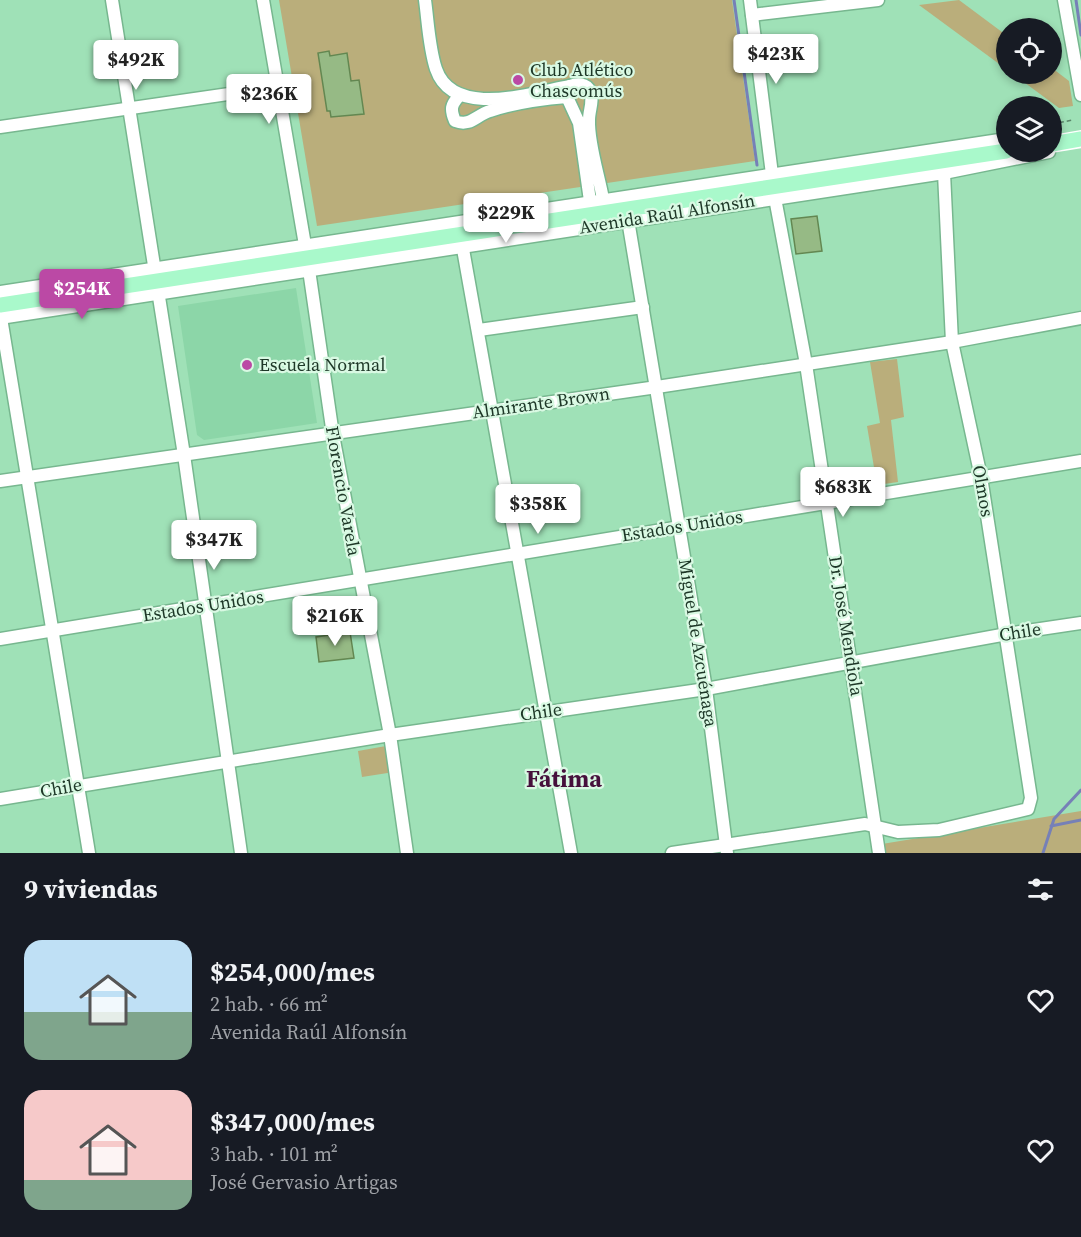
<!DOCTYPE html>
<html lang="es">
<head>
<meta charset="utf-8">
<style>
	body { margin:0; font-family:"Source Serif 4",serif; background:#20242c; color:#f1f3f6; height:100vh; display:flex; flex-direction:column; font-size:22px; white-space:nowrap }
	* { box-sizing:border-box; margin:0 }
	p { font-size:20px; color:#9ea1a6 }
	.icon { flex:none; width:33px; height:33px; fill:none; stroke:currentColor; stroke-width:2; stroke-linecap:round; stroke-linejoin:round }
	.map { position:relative; height:853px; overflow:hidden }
	.sheet { display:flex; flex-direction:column; background:#171b24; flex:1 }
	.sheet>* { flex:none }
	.buttons { position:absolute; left:996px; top:18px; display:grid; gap:12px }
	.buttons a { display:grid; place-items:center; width:66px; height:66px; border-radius:50%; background:#171b24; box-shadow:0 3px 9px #0003; font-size:30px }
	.price { position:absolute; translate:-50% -51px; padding:0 14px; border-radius:6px; background:#fff; color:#222; font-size:20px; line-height:39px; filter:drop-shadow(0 2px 3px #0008) }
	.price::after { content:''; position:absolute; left:50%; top:36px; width:18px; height:14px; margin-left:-9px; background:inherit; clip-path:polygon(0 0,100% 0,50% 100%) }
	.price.selected { background:#bb49a5; color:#fff }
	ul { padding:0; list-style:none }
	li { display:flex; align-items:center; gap:18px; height:150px; padding:0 24px }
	li span { display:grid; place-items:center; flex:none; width:168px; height:120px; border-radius:18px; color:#555 }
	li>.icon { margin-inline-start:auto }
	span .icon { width:72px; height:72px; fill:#fffc; stroke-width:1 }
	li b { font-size:26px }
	h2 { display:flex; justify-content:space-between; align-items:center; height:72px; padding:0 24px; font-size:26px }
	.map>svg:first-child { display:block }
</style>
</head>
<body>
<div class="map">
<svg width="1081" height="853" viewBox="0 0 1081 853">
	<rect width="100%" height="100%" fill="#9fe1b7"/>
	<path fill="#8cd6a8" d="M296 288 317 423 204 440 197 435 178 306Z"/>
	<g fill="#baae7b">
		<path d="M279 0H732L755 161 317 226Z"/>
		<path d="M959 0 1006 35V69L919 5Z"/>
		<path d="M1052 68 1069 81 1073 106 1059 108 1013 74H1052Z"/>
		<path d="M897 359 904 417 891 420 898 482 877 485 867 426 880 423 870 362Z"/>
		<path d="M386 746 394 772 362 777 358 751Z"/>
		<path d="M1081 811V853H883L882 844Z"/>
	</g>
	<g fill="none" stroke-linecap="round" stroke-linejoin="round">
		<g stroke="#7680b7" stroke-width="3">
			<path d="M734 0 757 165"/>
			<path d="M1076 0 1081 35"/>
			<path d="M1051 826 1081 820"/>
			<path d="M1043 853 1054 819 1081 790"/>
		</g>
	</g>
	<g fill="#96ba85" stroke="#638751" stroke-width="1.5">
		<path d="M329 51 330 56 347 53 351 81 359 80 364 114 331 117 330 111H327L318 53Z"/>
		<path d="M817 216 822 251 796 254 791 219Z"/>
		<path d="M350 632 354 658 319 662 316 637Z"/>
	</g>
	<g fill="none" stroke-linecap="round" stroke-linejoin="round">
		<g stroke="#77b78f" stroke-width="15">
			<g id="minor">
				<path d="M112 0 184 455 241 853"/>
				<path d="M263 0 305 245"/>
				<path d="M425 0C428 22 429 48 436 69 453 119 531 93 570 86"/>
				<path d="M750 0 775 198 806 364 879 853"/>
				<path d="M1064 0 1081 95"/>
				<path d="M752 15 878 0"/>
				<path d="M459 96C451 105 450 109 455 121 471 127 476 115 490 111 514 103 542 99 567 97"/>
				<path d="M0 127 277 87"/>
				<path d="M590 201 579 123 567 97 570 86C577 83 586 83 590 91 594 101 589 110 589 120 588 143 599 176 603 199"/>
				<path d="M628 220 706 689 727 853"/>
				<path d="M461 238 571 853"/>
				<path d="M309 270 333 435 390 735 407 853"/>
				<path d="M0 292 1006 139"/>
				<path d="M0 318 944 173 1049 152"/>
				<path d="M1 318 89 853"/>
				<path d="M479 330 643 307"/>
				<path d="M0 481 657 387 952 342 1081 318"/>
				<path d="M0 639 1081 461"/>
				<path d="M0 799 390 735 706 689 1007 634 1081 623"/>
				<path d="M672 853 865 824 898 832 939 830 1028 809 1031 798 981 477 952 342 944 173"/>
			</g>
		</g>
		<g stroke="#fff" stroke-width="18">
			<g id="major">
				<path d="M1052 144 1081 139"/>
				<path d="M0 305 1006 151"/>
			</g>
		</g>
		<g stroke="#5a866a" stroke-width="1.5" stroke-dasharray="4.5 3" stroke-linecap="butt">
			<path d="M1052 124 1073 120"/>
			<path d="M535 194 536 200"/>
		</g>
		<use href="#minor" stroke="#fff" stroke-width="12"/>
		<use href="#major" stroke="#a9f9cb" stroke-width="15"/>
	</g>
	<g fill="#bb49a5" stroke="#d9f9e3" stroke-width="2">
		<circle cx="518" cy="80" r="6"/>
		<circle cx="247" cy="365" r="6"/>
	</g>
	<g text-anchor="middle" stroke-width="4.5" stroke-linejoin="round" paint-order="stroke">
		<g font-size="18" fill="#1d3727" stroke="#d9f9e3" text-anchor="start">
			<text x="530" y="76">Club Atlético<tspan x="530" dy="21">Chascomús</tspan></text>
			<text x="259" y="371">Escuela Normal</text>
		</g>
		<g font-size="18" fill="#1d3727" stroke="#d9f9e3">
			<text transform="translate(667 214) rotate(-9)" y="6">Avenida Raúl Alfonsín</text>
			<text transform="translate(541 403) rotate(-8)" y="6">Almirante Brown</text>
			<text transform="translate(343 491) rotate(80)" y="6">Florencio Varela</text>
			<text transform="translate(983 491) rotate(80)" y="6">Olmos</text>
			<text transform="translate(682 526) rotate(-9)" y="6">Estados Unidos</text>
			<text transform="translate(203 606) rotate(-9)" y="6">Estados Unidos</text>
			<text transform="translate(846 626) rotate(81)" y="6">Dr. José Mendiola</text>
			<text transform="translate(1020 632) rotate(-9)" y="6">Chile</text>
			<text transform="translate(698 643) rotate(81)" y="6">Miguel de Azcuénaga</text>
			<text transform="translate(541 712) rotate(-8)" y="6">Chile</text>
			<text transform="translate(61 788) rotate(-10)" y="6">Chile</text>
		</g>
		<g font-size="24" font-weight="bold" fill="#46103c" stroke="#d9f9e3">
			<text x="564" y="787">Fátima</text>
		</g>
	</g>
</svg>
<div class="buttons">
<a><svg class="icon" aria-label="locate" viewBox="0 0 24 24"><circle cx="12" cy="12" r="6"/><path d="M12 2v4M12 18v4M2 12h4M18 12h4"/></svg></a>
<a><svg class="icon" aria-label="layers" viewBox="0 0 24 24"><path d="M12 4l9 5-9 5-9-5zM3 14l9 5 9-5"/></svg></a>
</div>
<b class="price" style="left:776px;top:85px">$423K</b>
<b class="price" style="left:136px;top:91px">$492K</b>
<b class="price" style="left:269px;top:125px">$236K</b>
<b class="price" style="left:506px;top:244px">$229K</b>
<b class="price selected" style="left:82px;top:320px">$254K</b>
<b class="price" style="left:843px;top:518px">$683K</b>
<b class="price" style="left:538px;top:535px">$358K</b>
<b class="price" style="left:214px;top:571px">$347K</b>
<b class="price" style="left:335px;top:647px">$216K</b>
</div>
<section class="sheet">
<h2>9 viviendas<svg class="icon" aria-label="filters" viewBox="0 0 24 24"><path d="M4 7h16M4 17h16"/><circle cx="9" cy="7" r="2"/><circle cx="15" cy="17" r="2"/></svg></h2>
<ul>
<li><span style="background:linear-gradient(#bfe0f5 60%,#7fa58c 0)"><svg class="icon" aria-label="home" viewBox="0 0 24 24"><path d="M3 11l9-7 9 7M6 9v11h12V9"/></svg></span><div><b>$254,000/mes</b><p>2 hab. · 66 m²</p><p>Avenida Raúl Alfonsín</p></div><svg class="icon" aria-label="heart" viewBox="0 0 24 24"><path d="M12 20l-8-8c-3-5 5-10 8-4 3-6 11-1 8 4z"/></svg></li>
<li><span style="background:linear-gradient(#f6c9c9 75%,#7fa58c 0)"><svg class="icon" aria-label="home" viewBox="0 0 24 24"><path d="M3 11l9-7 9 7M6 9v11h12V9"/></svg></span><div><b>$347,000/mes</b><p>3 hab. · 101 m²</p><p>José Gervasio Artigas</p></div><svg class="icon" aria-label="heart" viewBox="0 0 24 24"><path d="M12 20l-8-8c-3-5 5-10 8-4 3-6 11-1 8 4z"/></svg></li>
</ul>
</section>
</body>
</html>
